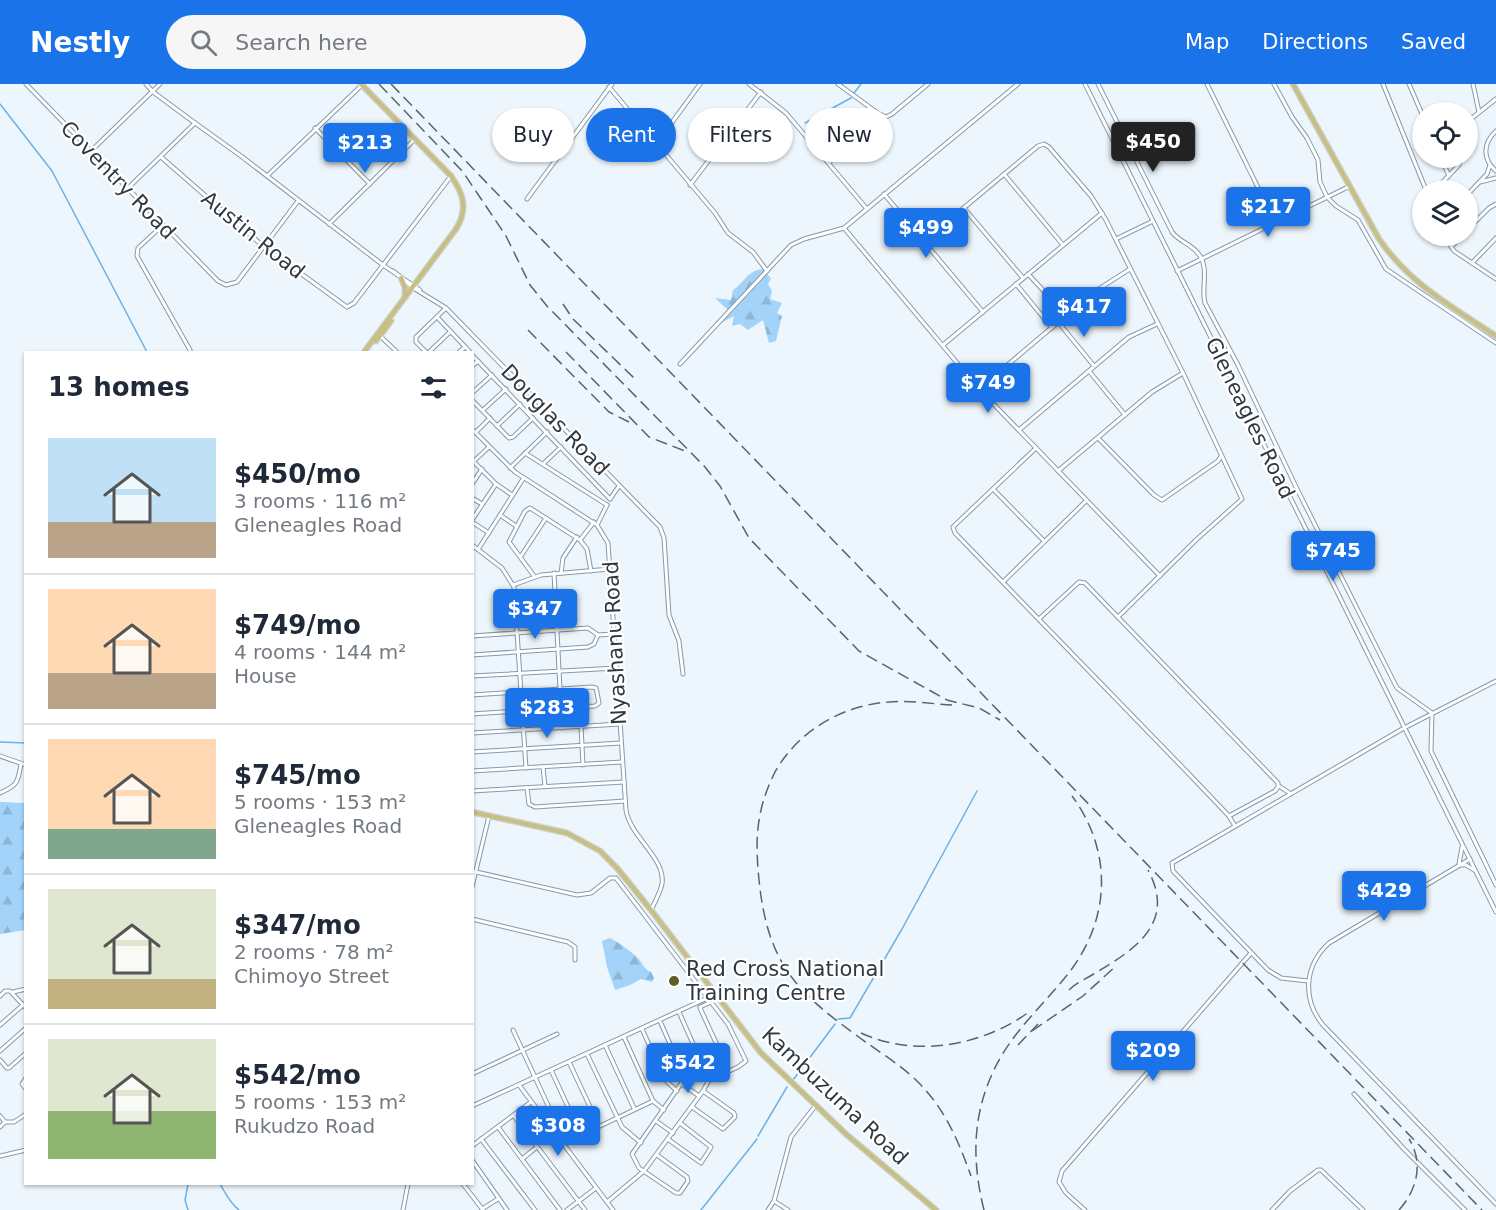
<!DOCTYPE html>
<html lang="en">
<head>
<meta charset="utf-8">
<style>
	body { margin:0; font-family:"DejaVu Sans",sans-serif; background:#f6f6f7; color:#1f2937; height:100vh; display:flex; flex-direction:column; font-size:22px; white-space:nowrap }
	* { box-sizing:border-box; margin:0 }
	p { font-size:20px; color:#747a83 }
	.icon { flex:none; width:33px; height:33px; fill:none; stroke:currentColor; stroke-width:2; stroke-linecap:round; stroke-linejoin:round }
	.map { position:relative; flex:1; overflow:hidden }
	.panel { position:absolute; left:24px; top:267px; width:450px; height:834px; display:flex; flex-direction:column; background:#fff; border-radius:0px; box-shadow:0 2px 4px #0004 }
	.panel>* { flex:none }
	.top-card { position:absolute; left:492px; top:24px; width:570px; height:54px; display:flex; gap:12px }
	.fabs { position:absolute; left:1412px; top:18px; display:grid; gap:12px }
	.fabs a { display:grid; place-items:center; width:66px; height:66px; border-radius:50%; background:#fff; box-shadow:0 2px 4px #0004; font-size:30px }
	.price { position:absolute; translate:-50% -51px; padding:0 14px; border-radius:6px; background:#1a73e8; color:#fff; font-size:20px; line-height:39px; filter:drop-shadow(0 2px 3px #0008) }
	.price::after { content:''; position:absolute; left:50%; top:36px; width:18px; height:14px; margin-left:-9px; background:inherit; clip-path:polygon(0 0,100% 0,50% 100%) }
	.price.on { background:#222; color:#fff }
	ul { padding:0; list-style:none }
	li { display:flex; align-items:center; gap:18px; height:150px; padding:0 24px }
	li+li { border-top:2px solid #e0e1e3 }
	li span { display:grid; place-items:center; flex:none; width:168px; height:120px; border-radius:0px; color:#555 }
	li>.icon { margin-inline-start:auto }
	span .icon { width:72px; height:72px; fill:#fffc; stroke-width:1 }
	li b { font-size:26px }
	h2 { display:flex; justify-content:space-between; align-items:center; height:72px; padding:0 24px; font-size:26px }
	.chip { padding:0 21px; border-radius:27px; background:#fff; box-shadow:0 2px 4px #0004; font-size:21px; line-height:54px }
	.chip.on { background:#1a73e8; color:#fff }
	header { display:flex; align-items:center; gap:36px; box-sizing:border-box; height:84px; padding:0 30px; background:#1a73e8; color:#fff }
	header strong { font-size:28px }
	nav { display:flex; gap:33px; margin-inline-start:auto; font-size:21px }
	.search { width:420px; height:54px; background:#f6f6f7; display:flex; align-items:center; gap:15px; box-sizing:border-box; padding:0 21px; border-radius:33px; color:#747a83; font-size:22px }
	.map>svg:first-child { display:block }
</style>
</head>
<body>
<header>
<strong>Nestly</strong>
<div class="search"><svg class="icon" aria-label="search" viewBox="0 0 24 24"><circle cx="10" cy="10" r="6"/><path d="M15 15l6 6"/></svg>Search here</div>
<nav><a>Map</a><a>Directions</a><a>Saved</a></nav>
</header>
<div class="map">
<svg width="1496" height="1126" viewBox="0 0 1496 1126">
	<defs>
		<pattern id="forest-firs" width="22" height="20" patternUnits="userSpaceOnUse" patternTransform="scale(1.5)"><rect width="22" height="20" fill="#a3d3f9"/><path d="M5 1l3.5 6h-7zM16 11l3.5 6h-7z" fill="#8db6d6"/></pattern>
	</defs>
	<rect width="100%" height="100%" fill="#edf6fd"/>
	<g fill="url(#forest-firs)">
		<path d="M762 185 771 194 768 200 772 207 770 215 782 219 777 229 782 232 776 257 769 259 763 236 748 246 740 240 732 242 734 232 723 238 728 226 715 214 731 216 733 206C744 199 747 187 762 185Z"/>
		<path d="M0 718 26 719 25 846 0 850Z"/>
		<path d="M610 854C620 859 629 866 638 874 643 879 643 885 651 888L654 894 652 898 641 895 630 901 615 906 607 883 602 857Z"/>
	</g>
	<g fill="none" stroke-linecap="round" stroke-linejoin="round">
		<g stroke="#68b2e9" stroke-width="1.5">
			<path d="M854 9 861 0"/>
			<path d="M0 20 52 87 147 268"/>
			<path d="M805 39 851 14"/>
			<path d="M0 658 26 659"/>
			<path d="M838 935 850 934 902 845 977 707"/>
			<path d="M793 996 835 940"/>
			<path d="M758 1052 787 1003"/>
			<path d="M220 1100C226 1110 230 1119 239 1126"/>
			<path d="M188 1126 185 1116 188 1100"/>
			<path d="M701 1126 757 1055"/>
		</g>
		<g stroke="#859aab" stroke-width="5">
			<g id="minor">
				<path d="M26 0 218 197 226 201 237 198 298 117"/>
				<path d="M146 0 153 8 195 39 241 72 383 181 420 206"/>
				<path d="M749 0 786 29 867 125"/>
				<path d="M838 0 879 30 886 33 892 30 928 0"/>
				<path d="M1085 0 1496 828"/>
				<path d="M1098 0 1172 148C1179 158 1194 161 1200 172 1209 186 1201 204 1205 219L1238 281 1297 405 1397 604 1432 629 1431 667 1496 801"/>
				<path d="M1207 0 1275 138"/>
				<path d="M1274 0 1292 33 1307 54 1318 76 1320 98 1327 113 1336 122 1358 136 1386 185 1496 259"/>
				<path d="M1383 0 1426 106"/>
				<path d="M1409 0 1422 30"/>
				<path d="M1473 0 1479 28"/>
				<path d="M609 3 715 129 728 149 753 168 767 187"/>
				<path d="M1467 38 1496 15"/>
				<path d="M315 44 370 100"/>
				<path d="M1496 47C1483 59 1482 75 1496 87"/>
				<path d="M657 59 700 0"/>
				<path d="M90 68 160 0"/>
				<path d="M161 73 263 162 347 223 354 219 451 92"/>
				<path d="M1441 74 1449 92"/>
				<path d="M829 79 869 24"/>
				<path d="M1004 90 1063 161"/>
				<path d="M267 92 362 1"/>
				<path d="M1480 98 1496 94"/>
				<path d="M690 101 761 8"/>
				<path d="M127 105 195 39"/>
				<path d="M1435 106 1459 81 1461 74"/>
				<path d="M884 110 983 228"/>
				<path d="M1467 111 1487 90 1490 81"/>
				<path d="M527 115 612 0"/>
				<path d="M964 124 1023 194"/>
				<path d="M329 140 414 56"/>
				<path d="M163 141 138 164 137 172 190 266"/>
				<path d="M844 144 979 305 1160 492"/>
				<path d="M1467 146 1489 124 1496 120"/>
				<path d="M1445 152 1454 167 1496 195"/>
				<path d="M1116 155 1153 137"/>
				<path d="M924 157 1038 62 1044 60 1049 63 1091 112 1106 136 1184 291 1242 415 1196 456 1118 533"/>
				<path d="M1451 163 1462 152"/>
				<path d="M1472 179 1496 154"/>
				<path d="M393 187 415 205 446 224 660 443 664 454 669 531 679 557 683 590"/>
				<path d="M1177 187 1350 102"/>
				<path d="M1028 190 1067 232"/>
				<path d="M1016 200 1052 244"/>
				<path d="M437 233 470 268"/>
				<path d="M1059 239 1094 282"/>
				<path d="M379 251 397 268"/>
				<path d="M943 261 1102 129"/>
				<path d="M426 268 416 258V253L446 224"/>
				<path d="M429 268 450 248"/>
				<path d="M459 268 465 263"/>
				<path d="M472 271 610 415"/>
				<path d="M680 280 791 161 804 155 844 144 1018 0"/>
				<path d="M472 282 478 277"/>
				<path d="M1089 287 1125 331"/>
				<path d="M979 305 1094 208 1130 185"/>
				<path d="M472 309 492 291"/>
				<path d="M472 316 509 354 513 353 533 334"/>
				<path d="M483 326 506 305"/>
				<path d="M497 342 520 320"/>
				<path d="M472 345 515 388 597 441 608 459 626 726C630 753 666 774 662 800 660 809 655 818 651 826"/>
				<path d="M1019 346 1129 253 1157 240"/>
				<path d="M476 348 490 334"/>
				<path d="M1098 354 1154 411 1162 416 1218 377 1221 372"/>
				<path d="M1036 364 955 441 953 443 955 449 1189 690 1229 732 1235 742"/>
				<path d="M525 369 607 421"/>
				<path d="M472 376 496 400 512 411"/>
				<path d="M474 377 489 363"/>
				<path d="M543 380 561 363"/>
				<path d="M510 384 547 348"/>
				<path d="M1058 387 1152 308 1183 289"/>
				<path d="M472 400 482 385"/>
				<path d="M993 405 1044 457"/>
				<path d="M472 414 482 420"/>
				<path d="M610 415 619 402"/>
				<path d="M500 431 516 442"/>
				<path d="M472 436 496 400"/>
				<path d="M472 438 489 449"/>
				<path d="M597 441 607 421"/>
				<path d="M580 456 594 438"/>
				<path d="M472 461 502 484 514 503 526 684"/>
				<path d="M479 464 523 395"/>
				<path d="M521 472 546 434"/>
				<path d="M554 489 562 644"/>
				<path d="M561 489 563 474 577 453"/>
				<path d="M534 492 509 458 525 427 530 424 580 456 587 465 591 487"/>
				<path d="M1003 498 1086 417"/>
				<path d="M513 501 541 491 610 485"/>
				<path d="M515 512 555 509"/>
				<path d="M517 530 556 527"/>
				<path d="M1040 534 1079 498 1085 499 1278 699V703L1275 707 1229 732"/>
				<path d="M598 551 614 550"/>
				<path d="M472 552 588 544 598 551"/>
				<path d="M472 571 588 563 594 560 598 551"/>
				<path d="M472 592 616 584"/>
				<path d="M472 611 592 603 596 604 599 619 595 622 472 630"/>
				<path d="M580 623 583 681"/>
				<path d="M472 649 620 640"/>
				<path d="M472 668 621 659"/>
				<path d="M0 672 26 681"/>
				<path d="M543 683 545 702"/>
				<path d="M472 687 622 678"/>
				<path d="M1279 702 1291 710"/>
				<path d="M527 704 529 720 535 723 625 717"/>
				<path d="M472 707 624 698"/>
				<path d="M0 709C18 701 18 698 21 680"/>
				<path d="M1470 775 1329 859C1304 882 1302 915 1323 941L1496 1120"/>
				<path d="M1459 780 1462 763"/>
				<path d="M1460 781H1466L1474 786"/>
				<path d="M472 787 577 811 591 809 610 794H616L711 918"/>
				<path d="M472 803 489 732"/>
				<path d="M472 835 568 858 575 863V876"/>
				<path d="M1308 897 1281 894 1268 886 1173 787 1172 779 1404 644 1496 597"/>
				<path d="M13 908 26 905"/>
				<path d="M0 912 5 907H10L26 924"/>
				<path d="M700 923 711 918 728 940 746 977 738 983 709 996"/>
				<path d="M700 924 729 987"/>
				<path d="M0 941 23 921"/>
				<path d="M642 945 665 996 677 1007"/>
				<path d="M513 946 566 1060"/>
				<path d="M624 953 653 1017"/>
				<path d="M605 961 634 1024"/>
				<path d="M0 967 26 944"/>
				<path d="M587 970 622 1043 641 1059"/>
				<path d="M0 976 7 984H9L26 969"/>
				<path d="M569 978 599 1042"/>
				<path d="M551 986 581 1051 565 1060"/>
				<path d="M472 990 557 950"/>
				<path d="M26 994 22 1000 26 1005"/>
				<path d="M682 1000 699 1012"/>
				<path d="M519 1001 613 1126"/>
				<path d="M1354 1010 1403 1064 1465 1126"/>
				<path d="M472 1022 716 910"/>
				<path d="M692 1023 723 1045 735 1033 734 1029 703 1007"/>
				<path d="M0 1032 5 1038 0 1043"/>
				<path d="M514 1032 585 1126"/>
				<path d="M656 1037 673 1049"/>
				<path d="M5 1038H14L26 1030"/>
				<path d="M498 1043 560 1126"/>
				<path d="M581 1051 653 1017 664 1026"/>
				<path d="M481 1055 535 1126"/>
				<path d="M669 1056 701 1079 710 1065 711 1063 680 1039"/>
				<path d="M472 1062 531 1018"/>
				<path d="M657 1071 687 1093 688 1097 680 1109H676L639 1084 632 1070 685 994 660 937"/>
				<path d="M0 1072 26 1066"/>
				<path d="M522 1075 537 1063"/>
				<path d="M472 1076 507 1126"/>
				<path d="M463 1100 483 1126"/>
				<path d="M774 1117 788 1126"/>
				<path d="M607 1118 644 1087 703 1007 709 996 679 928"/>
				<path d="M482 1125 498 1115"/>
				<path d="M403 1126 408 1100"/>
				<path d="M567 1126 596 1104"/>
				<path d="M768 1126 774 1117 791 1053 816 1021"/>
				<path d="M1085 1126 1066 1109 1059 1098 1062 1087 1251 869"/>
				<path d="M1272 1126 1290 1107 1318 1086H1321L1363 1126"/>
			</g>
		</g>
		<g stroke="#d1d3d5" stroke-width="7">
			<g id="major">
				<path d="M361 0 451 92C464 110 468 126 456 145L364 268"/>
				<path d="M1293 0 1379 155C1410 200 1452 223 1496 252"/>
				<path d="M401 194 405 203V213"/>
				<path d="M376 257 391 237"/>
				<path d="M472 728 567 749 600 767 617 784 651 826 761 969 847 1051 936 1126"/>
			</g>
		</g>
		<use href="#minor" stroke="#fff" stroke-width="3"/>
		<use href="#major" stroke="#c7c085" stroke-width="4.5"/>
		<g stroke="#5a636a" stroke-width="1.5" stroke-dasharray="12 6" stroke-linecap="butt">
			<path d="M379 0 463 88 506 152 530 201 547 222 705 383 720 402 749 454 859 567 947 616 979 624 1000 636"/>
			<path d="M391 0 1482 1126"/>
			<path d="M563 220 573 235 635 295"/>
			<path d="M528 246 609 328 629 338"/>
			<path d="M566 268 649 353 685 367"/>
			<path d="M952 621C932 620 909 616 889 618 842 621 796 648 774 690 756 727 755 756 759 796 768 884 799 910 867 959 884 971 903 983 918 998 945 1025 958 1056 971 1092"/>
			<path d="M1069 906C1076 899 1084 896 1092 891 1134 866 1177 840 1148 786"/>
			<path d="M1032 947 1083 912 1117 881"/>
			<path d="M861 949C915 974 982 962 1029 928"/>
			<path d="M1018 961 1038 940"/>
			<path d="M984 1126C972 1078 972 1033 993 988 1011 948 1045 920 1071 886 1111 832 1112 766 1072 712"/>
			<path d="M1399 1126C1417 1106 1424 1079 1409 1055"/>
		</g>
	</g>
	<circle fill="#625c28" stroke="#fff" stroke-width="2" cx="674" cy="897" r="6"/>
	<g text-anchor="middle" stroke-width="4.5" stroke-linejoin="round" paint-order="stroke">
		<g font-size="21" fill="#303940" stroke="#fff">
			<text transform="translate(118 96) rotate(46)" y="7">Coventry Road</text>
			<text transform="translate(253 151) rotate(39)" y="7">Austin Road</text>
			<text transform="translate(1250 334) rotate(64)" y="7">Gleneagles Road</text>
			<text transform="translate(555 336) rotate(46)" y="7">Douglas Road</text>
			<text transform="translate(615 559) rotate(-93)" y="7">Nyashanu Road</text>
			<text transform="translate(835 1012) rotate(43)" y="7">Kambuzuma Road</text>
		</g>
		<g font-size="21" fill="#303940" stroke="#fff" text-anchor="start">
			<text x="686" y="892">Red Cross National<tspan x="686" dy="24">Training Centre</tspan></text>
		</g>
	</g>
</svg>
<div class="fabs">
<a><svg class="icon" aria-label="locate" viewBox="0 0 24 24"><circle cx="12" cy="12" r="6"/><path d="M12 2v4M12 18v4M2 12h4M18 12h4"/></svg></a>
<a><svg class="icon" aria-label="layers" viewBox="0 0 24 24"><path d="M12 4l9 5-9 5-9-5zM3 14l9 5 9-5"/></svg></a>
</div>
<b class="price on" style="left:1153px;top:89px">$450</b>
<b class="price" style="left:365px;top:90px">$213</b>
<b class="price" style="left:1268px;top:154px">$217</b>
<b class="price" style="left:926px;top:175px">$499</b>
<b class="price" style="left:1084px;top:254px">$417</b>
<b class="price" style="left:988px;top:330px">$749</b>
<b class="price" style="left:1333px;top:498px">$745</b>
<b class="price" style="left:535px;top:556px">$347</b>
<b class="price" style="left:547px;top:655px">$283</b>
<b class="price" style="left:1384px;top:838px">$429</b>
<b class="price" style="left:1153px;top:998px">$209</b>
<b class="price" style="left:688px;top:1010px">$542</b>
<b class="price" style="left:558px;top:1073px">$308</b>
<div class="top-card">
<a class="chip">Buy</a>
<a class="chip on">Rent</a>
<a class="chip">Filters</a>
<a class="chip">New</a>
</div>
<section class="panel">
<h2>13 homes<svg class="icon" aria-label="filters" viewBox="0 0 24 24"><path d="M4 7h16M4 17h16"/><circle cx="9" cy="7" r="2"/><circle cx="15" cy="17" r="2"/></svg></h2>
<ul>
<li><span style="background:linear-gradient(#bfe0f5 70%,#b9a48a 0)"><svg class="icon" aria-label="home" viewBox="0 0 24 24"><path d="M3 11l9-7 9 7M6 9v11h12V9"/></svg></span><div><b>$450/mo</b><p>3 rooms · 116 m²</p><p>Gleneagles Road</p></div></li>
<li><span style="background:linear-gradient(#ffd9b3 70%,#b9a48a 0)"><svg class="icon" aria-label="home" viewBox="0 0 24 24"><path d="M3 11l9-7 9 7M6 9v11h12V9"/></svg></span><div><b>$749/mo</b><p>4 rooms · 144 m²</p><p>House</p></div></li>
<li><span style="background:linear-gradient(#ffd9b3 75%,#7fa58c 0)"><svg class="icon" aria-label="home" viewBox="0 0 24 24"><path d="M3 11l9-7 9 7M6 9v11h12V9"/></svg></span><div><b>$745/mo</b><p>5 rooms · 153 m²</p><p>Gleneagles Road</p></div></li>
<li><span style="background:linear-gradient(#dfe7d0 75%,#c2b280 0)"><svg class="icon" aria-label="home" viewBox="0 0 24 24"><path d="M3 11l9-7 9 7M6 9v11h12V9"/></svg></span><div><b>$347/mo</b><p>2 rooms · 78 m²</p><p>Chimoyo Street</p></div></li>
<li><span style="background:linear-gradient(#dfe7d0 60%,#8fb573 0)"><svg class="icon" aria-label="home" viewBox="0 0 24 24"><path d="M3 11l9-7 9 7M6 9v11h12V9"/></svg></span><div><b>$542/mo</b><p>5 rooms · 153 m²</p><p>Rukudzo Road</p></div></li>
</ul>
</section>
</div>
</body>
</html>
